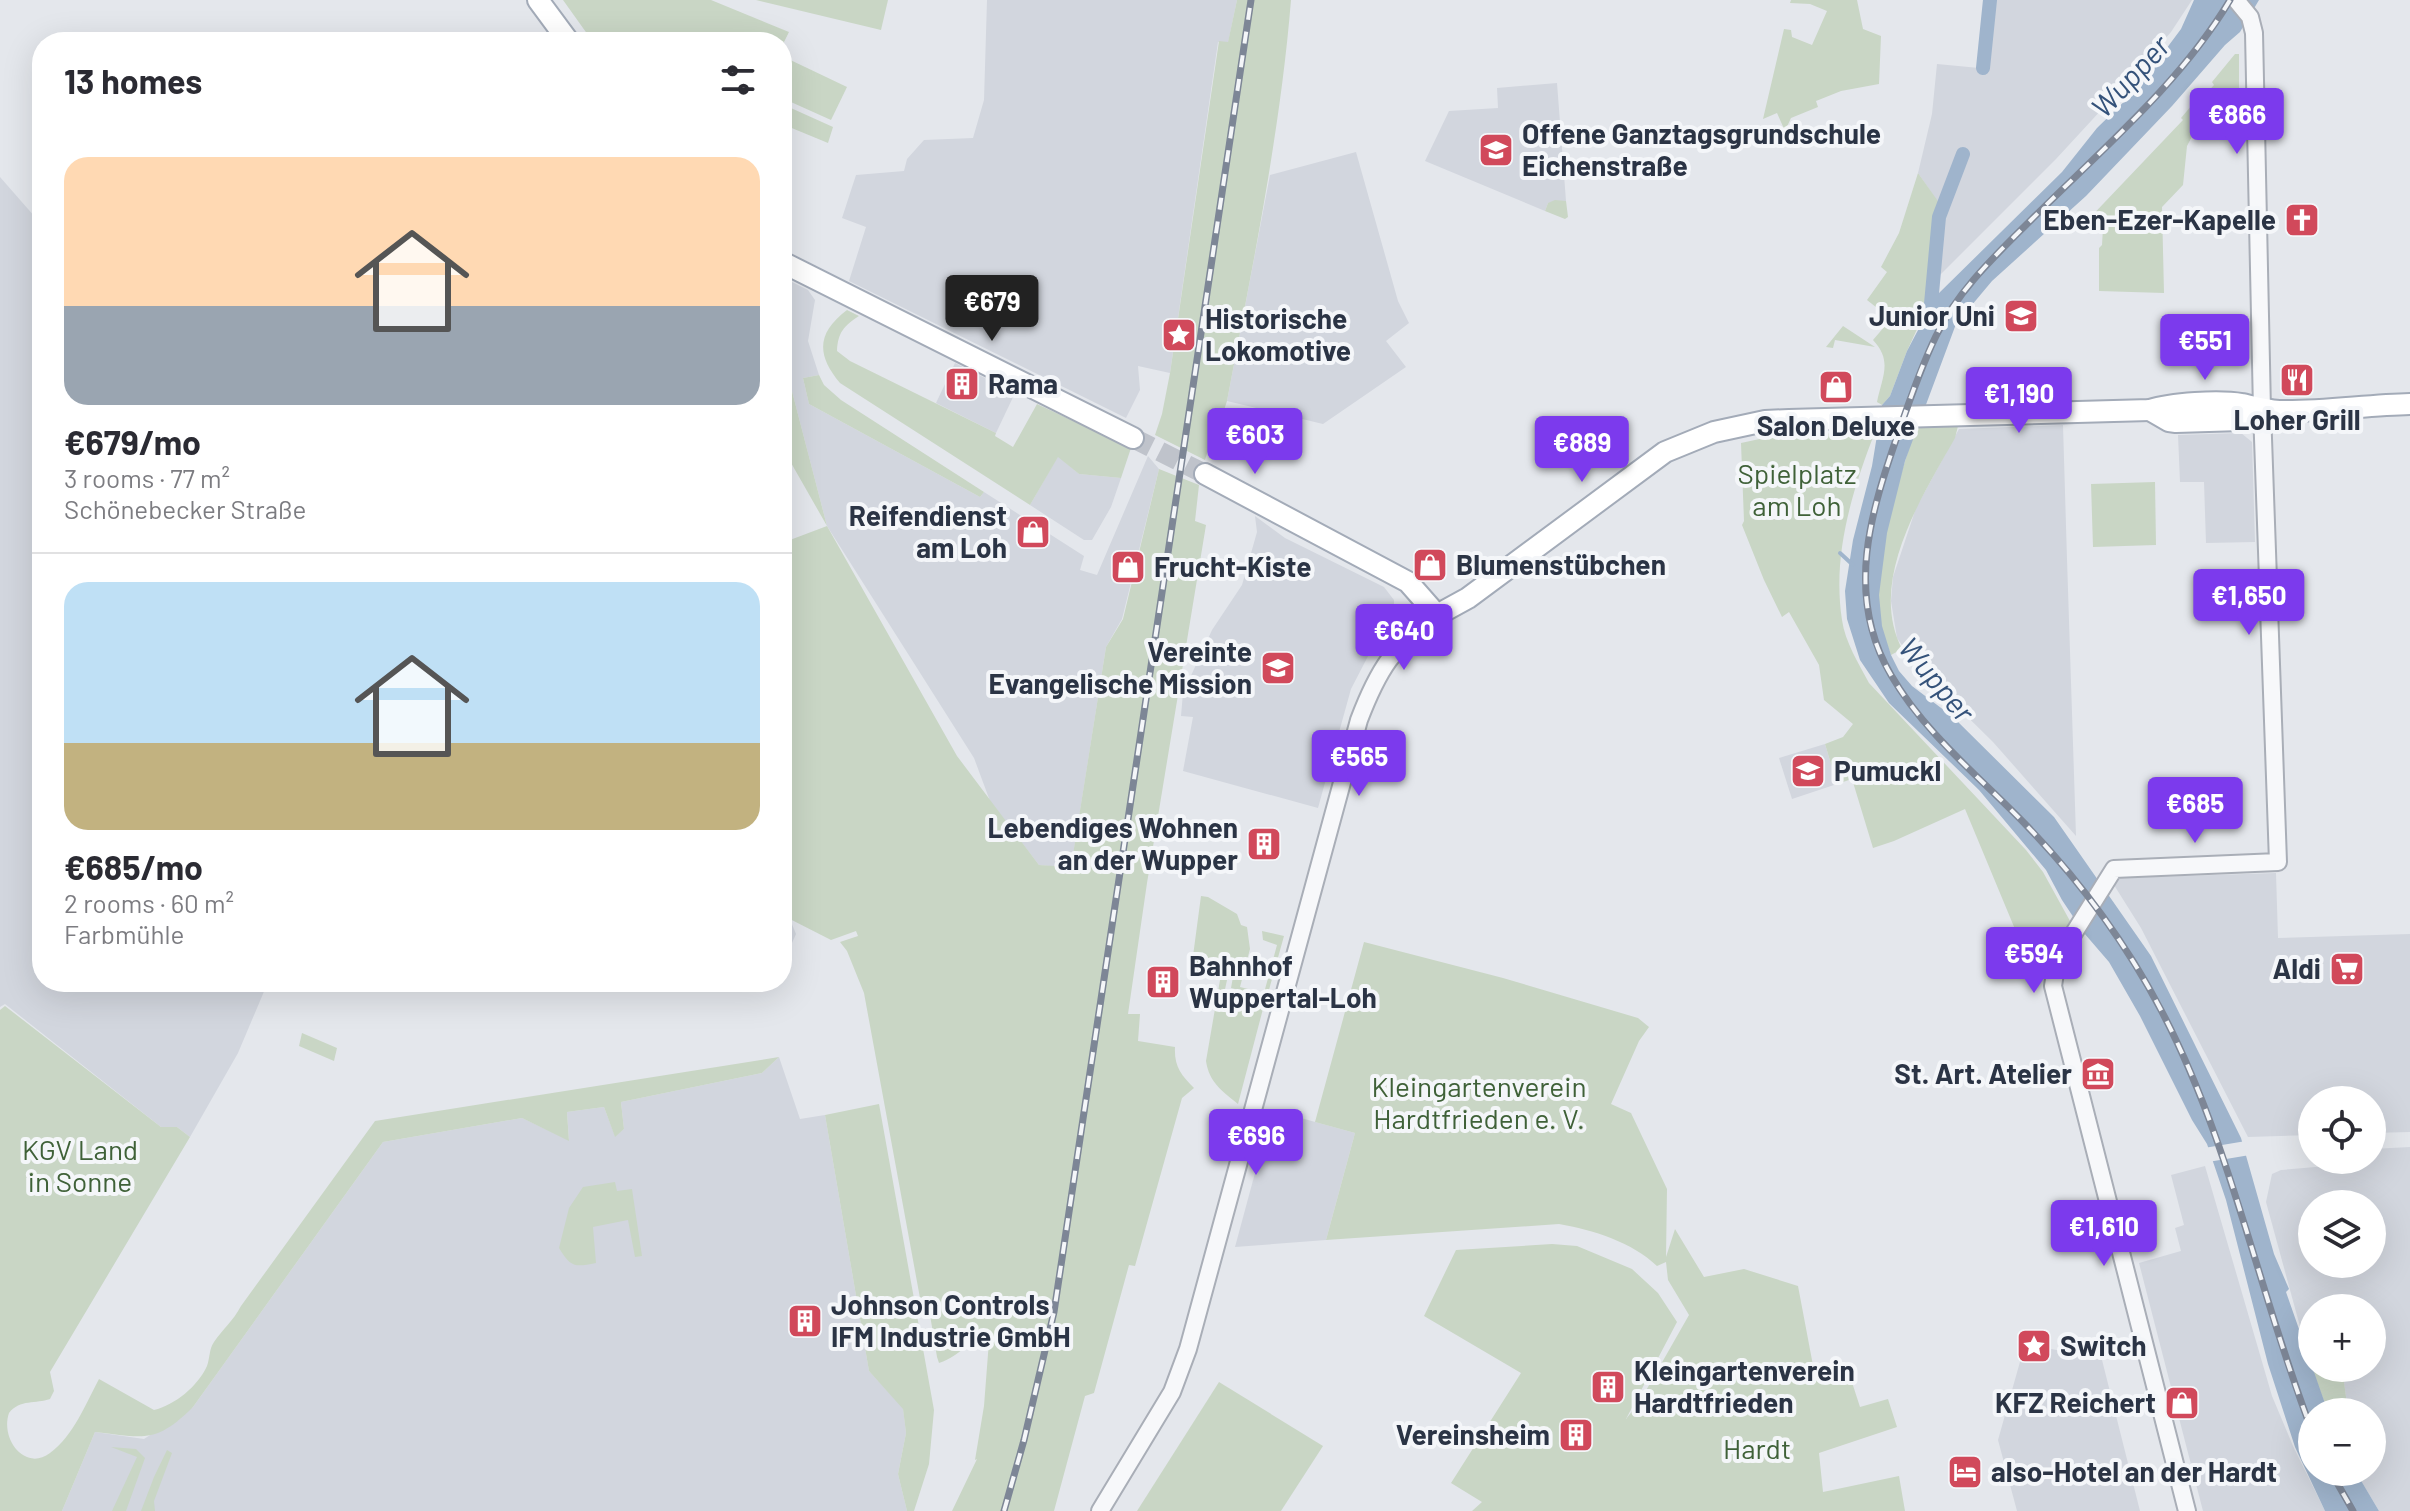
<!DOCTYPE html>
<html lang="en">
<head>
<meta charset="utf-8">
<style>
	body { margin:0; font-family:Barlow,sans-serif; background:#f7f7f7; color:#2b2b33; height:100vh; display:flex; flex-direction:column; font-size:30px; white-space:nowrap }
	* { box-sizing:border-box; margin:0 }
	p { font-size:26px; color:#7c7c81 }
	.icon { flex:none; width:44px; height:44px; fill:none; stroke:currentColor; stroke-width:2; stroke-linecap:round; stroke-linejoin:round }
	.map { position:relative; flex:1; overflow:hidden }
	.sheet { position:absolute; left:32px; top:32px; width:760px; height:960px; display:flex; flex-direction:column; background:#fff; border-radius:32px; box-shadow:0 8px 32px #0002 }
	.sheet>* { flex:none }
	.tools { position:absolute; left:2298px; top:1086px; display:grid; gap:16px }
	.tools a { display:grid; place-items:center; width:88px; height:88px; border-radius:50%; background:#fff; box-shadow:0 8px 32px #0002; font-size:40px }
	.price { position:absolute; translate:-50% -68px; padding:0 18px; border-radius:8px; background:#7c3aed; color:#fff; font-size:26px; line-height:52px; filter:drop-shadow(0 2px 4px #0008) }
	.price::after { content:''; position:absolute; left:50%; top:48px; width:24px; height:18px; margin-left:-12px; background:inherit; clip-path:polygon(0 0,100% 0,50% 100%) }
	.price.selected { background:#222; color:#fff }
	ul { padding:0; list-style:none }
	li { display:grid; align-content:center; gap:16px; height:424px; padding:0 32px }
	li+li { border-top:2px solid #e1e1e2 }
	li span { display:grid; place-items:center; height:248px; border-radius:24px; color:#555 }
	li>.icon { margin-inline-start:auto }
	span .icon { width:144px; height:144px; fill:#fffc; stroke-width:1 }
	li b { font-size:34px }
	h2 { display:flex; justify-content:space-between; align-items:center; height:96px; padding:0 32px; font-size:34px }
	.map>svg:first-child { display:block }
</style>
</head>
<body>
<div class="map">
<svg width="2410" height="1511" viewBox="0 0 2410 1511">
	<rect width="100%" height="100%" fill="#e4e7ec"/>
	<g fill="#d2d6de" fill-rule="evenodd">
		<path d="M987 0H1237L1228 43 1218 42 1170 373 1138 366 1140 390 1126 418 849 281 866 227 842 218 856 175 904 171 907 159 924 140 973 138 984 100Z"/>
		<path d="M1992 0H2192L2171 32 2139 69 2056 159 1940 275 1936 273 1945 212 1918 173 1932 114 1937 64 1979 68Z"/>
		<path d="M1557 83 1566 201 1548 203 1545 211 1425 161 1449 111 1498 108 1497 88Z"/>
		<path d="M1356 152 1398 301 1409 323 1386 341 1406 367 1323 424 1227 401 1270 175Z"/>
		<path d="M0 177 42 225V982H268L238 1053 190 1137 177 1127H161L5 1004 0 1007Z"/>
		<path d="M782 277 808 290 815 300 808 341 819 375 803 378 809 404 980 497 984 492 1084 556 1080 570 1097 575 1148 456 1159 469 1122 619 1106 647 1071 868 1039 865 990 801 974 758 827 526 787 372 782 341Z"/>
		<path d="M955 363 1015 393 996 433 936 403Z"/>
		<path d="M2063 425 2067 559 2076 836 1993 742 1918 668 1897 638 1891 601 1893 577 1916 508 1959 429Z"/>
		<path d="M2241 433 2252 442 2255 542 2206 543 2204 482H2180L2178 435Z"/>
		<path d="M1058 456 1079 474 1121 478 1111 507 1092 540H1084L1030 505Z"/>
		<path d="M1255 516 1285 538 1384 587 1394 600V606L1351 689 1318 808 1183 771 1193 717 1181 716 1183 693 1212 630 1242 585 1257 532Z"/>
		<path d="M1825 744 1837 784 1792 799 1779 758Z"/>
		<path d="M2276 873 2278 938 2410 934V1132L2372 1133V1100H2312V1135L2248 1137 2141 928 2114 885 2120 878Z"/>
		<path d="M782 913 789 917 796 934 792 943 782 947Z"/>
		<path d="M779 1057 800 1119 825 1115 869 1371 903 1408 906 1433 898 1474 907 1511H62L95 1432 144 1439 193 1407 383 1142 522 1118 569 1140 567 1112 604 1107 615 1136 624 1129 621 1102 762 1073Z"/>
		<path d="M1272 1110 1355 1133 1326 1240 1235 1247Z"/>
		<path d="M2410 1147V1511H2379L2356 1472H2372V1412H2348L2343 1374H2323L2321 1368H2372V1308H2312V1363H2310L2266 1202 2272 1174 2281 1170 2362 1163V1160H2372V1149ZM2312 1204H2372V1264H2312Z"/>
		<path d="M2205 1166 2272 1396 2293 1446 2325 1511H2203L2139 1263 2181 1251 2175 1228 2184 1225 2171 1175Z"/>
		<path d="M2025 1344 2067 1352 2098 1344 2140 1511H2017L1998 1440Z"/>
	</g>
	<g fill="#c9d6c5">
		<path d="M563 0H711L789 32 782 46V42H593Z"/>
		<path d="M756 0H888L881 30Z"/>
		<path d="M1237 0H1291C1280 135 1252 268 1227 401L1218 428 1212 426 1215 428 1205 460 1155 435 1162 414 1170 373 1219 41 1228 42Z"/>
		<path d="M1791 0H1857L1863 29 1881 36 1879 84 1841 91 1816 101 1818 107 1791 118 1785 131 1777 113 1763 119 1784 29 1791 30 1792 37 1812 45 1827 11 1810 4 1790 3Z"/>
		<path d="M2235 54H2239V117L2233 111 2207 108 2187 146 2183 185 2162 207 2164 293 2099 291V248L2102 245 2103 228 2084 227V224L2183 120 2181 118 2198 98 2200 100 2214 85 2212 82Z"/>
		<path d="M782 56 847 87 831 120 782 98Z"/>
		<path d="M782 104 833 127 828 143 782 124Z"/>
		<path d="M1918 173 1940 204 1935 217 1924 314 1907 351 1890 396 1882 405 1877 402C1882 377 1893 361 1873 340L1891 319 1867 300 1887 272 1881 267 1899 233Z"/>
		<path d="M1555 200 1566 201 1568 217 1565 219 1545 211 1548 203Z"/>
		<path d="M847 310 859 316C844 326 838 332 837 351L850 361 996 433 995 436 1013 447 1037 404 1131 448 1121 478 1079 474 1058 457 1030 505 840 383C816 354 817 333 847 310Z"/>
		<path d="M1843 326 1875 347 1835 340 1833 348 1826 347Z"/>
		<path d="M787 372 827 526 957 756 1039 865 1071 867 1106 647 1123 619 1159 469 1199 485 1195 521 1206 525 1147 883 1128 1014H1140L1138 1041 1175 1047C1174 1066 1181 1075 1194 1088L1182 1098 1135 1266 1129 1265 1094 1393 1085 1396 1054 1511H952L977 1459 975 1460 984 1406 989 1341C962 1342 963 1355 939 1363L937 1357 927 1297 920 1298 864 993 847 951 840 942 858 936 856 931 831 940 782 915V543L827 526 782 447V391Z"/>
		<path d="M819 375 824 385 841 400 984 492 980 497 809 404 803 378Z"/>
		<path d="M1958 426 1955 438C1922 497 1867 581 1902 649L1891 655C1886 641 1881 628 1879 613 1873 559 1899 479 1916 427Z"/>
		<path d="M1875 432C1852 491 1832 555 1842 620 1845 642 1859 664 1869 683L2026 850 2043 872 2070 921 2046 964 2032 970 1965 809 1894 841 1873 848 1852 779 1837 784 1825 744 1843 737 1853 724 1824 700 1819 665 1789 612 1782 617 1764 580 1742 525 1744 521 1741 443 1778 435Z"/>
		<path d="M2155 482 2156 545 2093 547 2091 484Z"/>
		<path d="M1201 896 1208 897 1237 914 1241 925 1247 927 1250 949 1240 987 1264 993 1277 945 1263 940 1262 931 1284 936 1267 997 1231 988 1233 977 1191 971Z"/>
		<path d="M1364 942 1503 978 1638 1018 1649 1027 1639 1041 1611 1104 1631 1113 1667 1189 1666 1257 1675 1229 1704 1277 1744 1269 1798 1286 1815 1376 1847 1367 1860 1407 1888 1399 1897 1427 1819 1453 1823 1492 1899 1476 1905 1511H1472L1482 1502 1451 1483 1521 1373 1424 1316 1456 1250 1552 1244 1577 1246 1632 1269 1658 1293 1677 1322 1626 1419 1640 1401 1689 1315 1668 1280 1666 1262 1657 1266C1632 1242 1593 1230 1559 1224L1326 1240 1355 1133 1315 1122Z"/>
		<path d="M1220 980H1227L1224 994 1264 1005 1238 1104C1222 1091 1209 1082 1206 1061Z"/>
		<path d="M5 1006 161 1127H177L190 1137 50 1372 54 1391 50 1399C36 1404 20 1399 9 1413 0 1439 25 1472 50 1453 74 1435 85 1405 99 1379L154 1410C175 1405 198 1386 207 1366 210 1358 209 1349 214 1342 223 1329 233 1321 241 1306L375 1121 779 1057 762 1073 621 1102 624 1129 615 1137 604 1107 567 1112 569 1141 522 1118 383 1142 193 1407C155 1445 143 1437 95 1432L62 1511H0V1010Z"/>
		<path d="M302 1033 337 1048 334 1061 299 1046Z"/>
		<path d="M879 1104 934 1410 929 1464 914 1511H907L898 1474 906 1433 903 1409 869 1371 825 1115Z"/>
		<path d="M615 1182 617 1191 632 1189 642 1256 635 1257 628 1220 593 1227 596 1263C575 1267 571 1268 559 1248L569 1208 583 1187Z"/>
		<path d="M2310 1363 2312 1368H2321L2323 1374H2343L2348 1412H2328Z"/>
		<path d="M1219 1382 1323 1446 1281 1511H1137Z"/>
		<path d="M111 1447 136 1449 145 1458 126 1511H112L137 1457Z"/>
		<path d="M167 1450 172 1453 154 1501 155 1511H141L154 1477Z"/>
	</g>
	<path fill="#9fb4cc" d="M2194 0H2259L2240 32 2225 45 2172 106 2086 196 1992 281 1956 324 1905 461 1887 533 1879 595 1882 626 1891 655 1899 671 1912 686 1953 717 2054 817 2151 956 2241 1138 2274 1254 2289 1289 2286 1292 2328 1412H2312V1472H2356L2379 1511H2325L2295 1447 2268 1364 2226 1200 2207 1144 2192 1120 2140 1016 2109 962 2084 933 2062 900 2046 870 1979 790 1889 703 1860 660 1847 619 1845 591 1853 540 1872 466 1882 405 1890 396 1907 351 1936 296 2062 172 2097 128 2134 92 2181 29Z"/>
	<path fill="#e4e7ec" d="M2246 1141 2250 1155 2208 1162 2204 1148Z"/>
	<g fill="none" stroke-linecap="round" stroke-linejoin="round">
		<path stroke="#9fb4cc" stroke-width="4" d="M1840 553 1853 565"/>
		<g stroke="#9fb4cc" stroke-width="14">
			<path d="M1983 68 1990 0"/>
			<path d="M1939 317 1931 304 1939 217 1963 154"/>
		</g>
		<path stroke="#bfc3cb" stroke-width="20" stroke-dasharray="20 10" stroke-linecap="butt" d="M1133 438 1205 474"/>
		<g stroke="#a9aeb7" stroke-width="20">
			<g id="minor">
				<path d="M1100 1511 1172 1392 1188 1349 1359 720C1378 670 1393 646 1437 615"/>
				<path d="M2187 1511 2053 986 2057 960 2114 869 2278 862 2262 410 2254 33 2250 17 2236 0"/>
			</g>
		</g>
		<g stroke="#a3abb8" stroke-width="24">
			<g id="major">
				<path d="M538 0 569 42"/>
				<path d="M782 262 1133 438"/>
				<path d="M2150 410 2169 421 2176 422 2241 420 2262 410"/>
				<path d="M1205 474 1408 582 1437 615 1468 598 1665 452 1714 432 1765 421 1789 420 2150 410C2171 403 2219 400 2242 404 2255 407 2266 410 2279 411 2323 412 2366 405 2410 404"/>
			</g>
		</g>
		<use href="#minor" stroke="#f7f8fa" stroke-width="16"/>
		<use href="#major" stroke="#fff" stroke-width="20"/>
		<g stroke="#7d8696" stroke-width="7">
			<g id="rail">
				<path d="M2230 0C2180 84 2100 151 2032 219 1996 255 1958 290 1936 336 1921 367 1910 399 1899 431 1871 511 1844 595 1891 675 1925 734 1980 777 2027 826 2079 880 2126 943 2161 1010 2231 1143 2258 1291 2312 1431"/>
				<path d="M2331 1472 2353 1511"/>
				<path d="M1004 1511 1024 1440 1054 1312 1251 0"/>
			</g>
		</g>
		<use href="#rail" stroke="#f4f6f9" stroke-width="4" stroke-dasharray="12" stroke-linecap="butt"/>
	</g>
	<defs>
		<g id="school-square" transform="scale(1.8)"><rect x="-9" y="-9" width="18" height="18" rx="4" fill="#d1495b" stroke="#f4f6f9"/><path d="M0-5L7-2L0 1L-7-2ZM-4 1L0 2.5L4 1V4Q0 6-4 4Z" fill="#fff"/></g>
		<g id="church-square" transform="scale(1.8)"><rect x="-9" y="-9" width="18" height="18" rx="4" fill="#d1495b" stroke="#f4f6f9"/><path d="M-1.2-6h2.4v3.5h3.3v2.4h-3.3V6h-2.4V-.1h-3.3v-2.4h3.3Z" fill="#fff"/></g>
		<g id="sight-square" transform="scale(1.8)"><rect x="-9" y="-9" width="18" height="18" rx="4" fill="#d1495b" stroke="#f4f6f9"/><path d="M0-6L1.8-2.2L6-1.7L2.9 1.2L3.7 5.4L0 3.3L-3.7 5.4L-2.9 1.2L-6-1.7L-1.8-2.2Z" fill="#fff"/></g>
		<g id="restaurant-square" transform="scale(1.8)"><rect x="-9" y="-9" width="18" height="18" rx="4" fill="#d1495b" stroke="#f4f6f9"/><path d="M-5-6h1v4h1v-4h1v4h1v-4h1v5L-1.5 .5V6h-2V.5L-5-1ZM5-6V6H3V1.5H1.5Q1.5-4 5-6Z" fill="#fff"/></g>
		<g id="building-square" transform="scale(1.8)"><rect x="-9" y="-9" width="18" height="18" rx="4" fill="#d1495b" stroke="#f4f6f9"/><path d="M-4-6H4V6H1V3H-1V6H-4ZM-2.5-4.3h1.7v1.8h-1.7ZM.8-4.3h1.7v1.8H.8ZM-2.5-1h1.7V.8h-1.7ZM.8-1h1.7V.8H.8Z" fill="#fff"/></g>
		<g id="shop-square" transform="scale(1.8)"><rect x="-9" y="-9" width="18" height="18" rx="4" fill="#d1495b" stroke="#f4f6f9"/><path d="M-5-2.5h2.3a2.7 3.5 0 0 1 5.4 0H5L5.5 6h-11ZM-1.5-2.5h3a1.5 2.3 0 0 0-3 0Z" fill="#fff"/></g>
		<g id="university-square" transform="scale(1.8)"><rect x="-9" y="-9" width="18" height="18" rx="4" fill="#d1495b" stroke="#f4f6f9"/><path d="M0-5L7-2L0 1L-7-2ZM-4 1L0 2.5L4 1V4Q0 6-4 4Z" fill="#fff"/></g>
		<g id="supermarket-square" transform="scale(1.8)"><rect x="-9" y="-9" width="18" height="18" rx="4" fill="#d1495b" stroke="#f4f6f9"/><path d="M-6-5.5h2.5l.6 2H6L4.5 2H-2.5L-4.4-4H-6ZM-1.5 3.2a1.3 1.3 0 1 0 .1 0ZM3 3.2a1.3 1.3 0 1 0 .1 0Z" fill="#fff"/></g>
		<g id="museum-square" transform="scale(1.8)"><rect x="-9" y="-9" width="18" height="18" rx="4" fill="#d1495b" stroke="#f4f6f9"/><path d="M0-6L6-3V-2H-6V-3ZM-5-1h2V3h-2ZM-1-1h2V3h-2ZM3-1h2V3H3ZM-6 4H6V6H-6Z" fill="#fff"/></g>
		<g id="hotel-square" transform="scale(1.8)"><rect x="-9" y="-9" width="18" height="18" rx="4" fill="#d1495b" stroke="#f4f6f9"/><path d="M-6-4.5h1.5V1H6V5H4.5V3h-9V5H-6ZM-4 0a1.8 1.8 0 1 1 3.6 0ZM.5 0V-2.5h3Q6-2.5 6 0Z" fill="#fff"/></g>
	</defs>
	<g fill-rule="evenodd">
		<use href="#school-square" x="1496" y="150"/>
		<use href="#church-square" x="2302" y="220"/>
		<use href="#school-square" x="2021" y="316"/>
		<use href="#sight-square" x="1179" y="335"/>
		<use href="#restaurant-square" x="2297" y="380"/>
		<use href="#building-square" x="962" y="384"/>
		<use href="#shop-square" x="1836" y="387"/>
		<use href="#shop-square" x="1033" y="532"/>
		<use href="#shop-square" x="1430" y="565"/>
		<use href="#shop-square" x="1128" y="567"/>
		<use href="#university-square" x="1278" y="668"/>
		<use href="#school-square" x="1808" y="771"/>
		<use href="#building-square" x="1264" y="844"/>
		<use href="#supermarket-square" x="2347" y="969"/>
		<use href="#building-square" x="1163" y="982"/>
		<use href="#museum-square" x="2098" y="1074"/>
		<use href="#building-square" x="805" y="1321"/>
		<use href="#sight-square" x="2034" y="1346"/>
		<use href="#building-square" x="1608" y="1387"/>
		<use href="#shop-square" x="2182" y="1403"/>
		<use href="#building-square" x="1576" y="1435"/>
		<use href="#hotel-square" x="1965" y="1472"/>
	</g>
	<g text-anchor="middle" stroke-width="8" stroke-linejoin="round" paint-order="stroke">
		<g font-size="28" font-weight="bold" fill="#2b3445" stroke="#f4f6f9" text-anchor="start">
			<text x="1522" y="144">Offene Ganztagsgrundschule<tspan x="1522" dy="32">Eichenstraße</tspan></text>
			<text x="2276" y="230" text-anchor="end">Eben-Ezer-Kapelle</text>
			<text x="1995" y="326" text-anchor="end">Junior Uni</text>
			<text x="1205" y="329">Historische<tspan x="1205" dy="32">Lokomotive</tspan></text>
			<text x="988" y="394">Rama</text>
			<text x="2297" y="430" text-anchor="middle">Loher Grill</text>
			<text x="1836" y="436" text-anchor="middle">Salon Deluxe</text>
			<text x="1007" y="526" text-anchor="end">Reifendienst<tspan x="1007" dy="32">am Loh</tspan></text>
			<text x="1456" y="575">Blumenstübchen</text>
			<text x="1154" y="577">Frucht-Kiste</text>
			<text x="1252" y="662" text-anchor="end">Vereinte<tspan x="1252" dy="32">Evangelische Mission</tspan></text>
			<text x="1834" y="781">Pumuckl</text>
			<text x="1238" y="838" text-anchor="end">Lebendiges Wohnen<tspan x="1238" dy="32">an der Wupper</tspan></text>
			<text x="1189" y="976">Bahnhof<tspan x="1189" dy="32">Wuppertal-Loh</tspan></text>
			<text x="2321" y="979" text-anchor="end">Aldi</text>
			<text x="2072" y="1084" text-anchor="end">St. Art. Atelier</text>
			<text x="831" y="1315">Johnson Controls<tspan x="831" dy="32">IFM Industrie GmbH</tspan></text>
			<text x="2060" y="1356">Switch</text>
			<text x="1634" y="1381">Kleingartenverein<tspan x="1634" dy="32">Hardtfrieden</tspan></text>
			<text x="2156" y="1413" text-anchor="end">KFZ Reichert</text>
			<text x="1550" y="1445" text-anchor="end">Vereinsheim</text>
			<text x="1991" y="1482">also-Hotel an der Hardt</text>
		</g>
		<g font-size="28" fill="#3f6138" stroke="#f4f6f9">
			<text x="1797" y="484">Spielplatz<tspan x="1797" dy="32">am Loh</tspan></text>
			<text x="1479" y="1097">Kleingartenverein<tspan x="1479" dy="32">Hardtfrieden e. V.</tspan></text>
			<text x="80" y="1160">KGV Land<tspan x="80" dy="32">in Sonne</tspan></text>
			<text x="1757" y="1459">Hardt</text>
		</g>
		<g font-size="30" font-style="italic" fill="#34527a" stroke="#f4f6f9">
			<text transform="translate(2131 77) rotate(-47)" y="10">Wupper</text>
			<text transform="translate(1936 680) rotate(50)" y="10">Wupper</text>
		</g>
	</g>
</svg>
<div class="tools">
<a><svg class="icon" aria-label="locate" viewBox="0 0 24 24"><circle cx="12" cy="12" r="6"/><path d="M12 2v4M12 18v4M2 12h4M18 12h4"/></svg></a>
<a><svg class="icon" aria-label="layers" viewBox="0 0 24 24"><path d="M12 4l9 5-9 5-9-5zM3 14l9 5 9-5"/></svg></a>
<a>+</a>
<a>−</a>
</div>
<b class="price" style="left:2237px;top:156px">€866</b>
<b class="price selected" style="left:992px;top:343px">€679</b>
<b class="price" style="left:2205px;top:382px">€551</b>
<b class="price" style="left:2019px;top:435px">€1,190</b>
<b class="price" style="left:1255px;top:476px">€603</b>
<b class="price" style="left:1582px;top:484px">€889</b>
<b class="price" style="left:2249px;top:637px">€1,650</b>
<b class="price" style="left:1404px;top:672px">€640</b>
<b class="price" style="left:1359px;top:798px">€565</b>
<b class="price" style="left:2195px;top:845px">€685</b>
<b class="price" style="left:2034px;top:995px">€594</b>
<b class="price" style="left:1256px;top:1177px">€696</b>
<b class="price" style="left:2104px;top:1268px">€1,610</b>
<section class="sheet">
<h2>13 homes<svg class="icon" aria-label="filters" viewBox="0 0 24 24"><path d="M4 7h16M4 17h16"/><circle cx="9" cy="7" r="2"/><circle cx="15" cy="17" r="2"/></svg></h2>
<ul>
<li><span style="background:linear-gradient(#ffd9b3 60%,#9aa5b1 0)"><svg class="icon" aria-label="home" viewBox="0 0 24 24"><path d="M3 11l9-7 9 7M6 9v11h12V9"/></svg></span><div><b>€679/mo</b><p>3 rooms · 77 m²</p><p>Schönebecker Straße</p></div></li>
<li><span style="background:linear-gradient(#bfe0f5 65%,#c2b280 0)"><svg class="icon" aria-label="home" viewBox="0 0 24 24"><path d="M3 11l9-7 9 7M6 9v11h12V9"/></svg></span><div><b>€685/mo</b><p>2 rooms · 60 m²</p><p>Farbmühle</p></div></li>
</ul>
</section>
</div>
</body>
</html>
